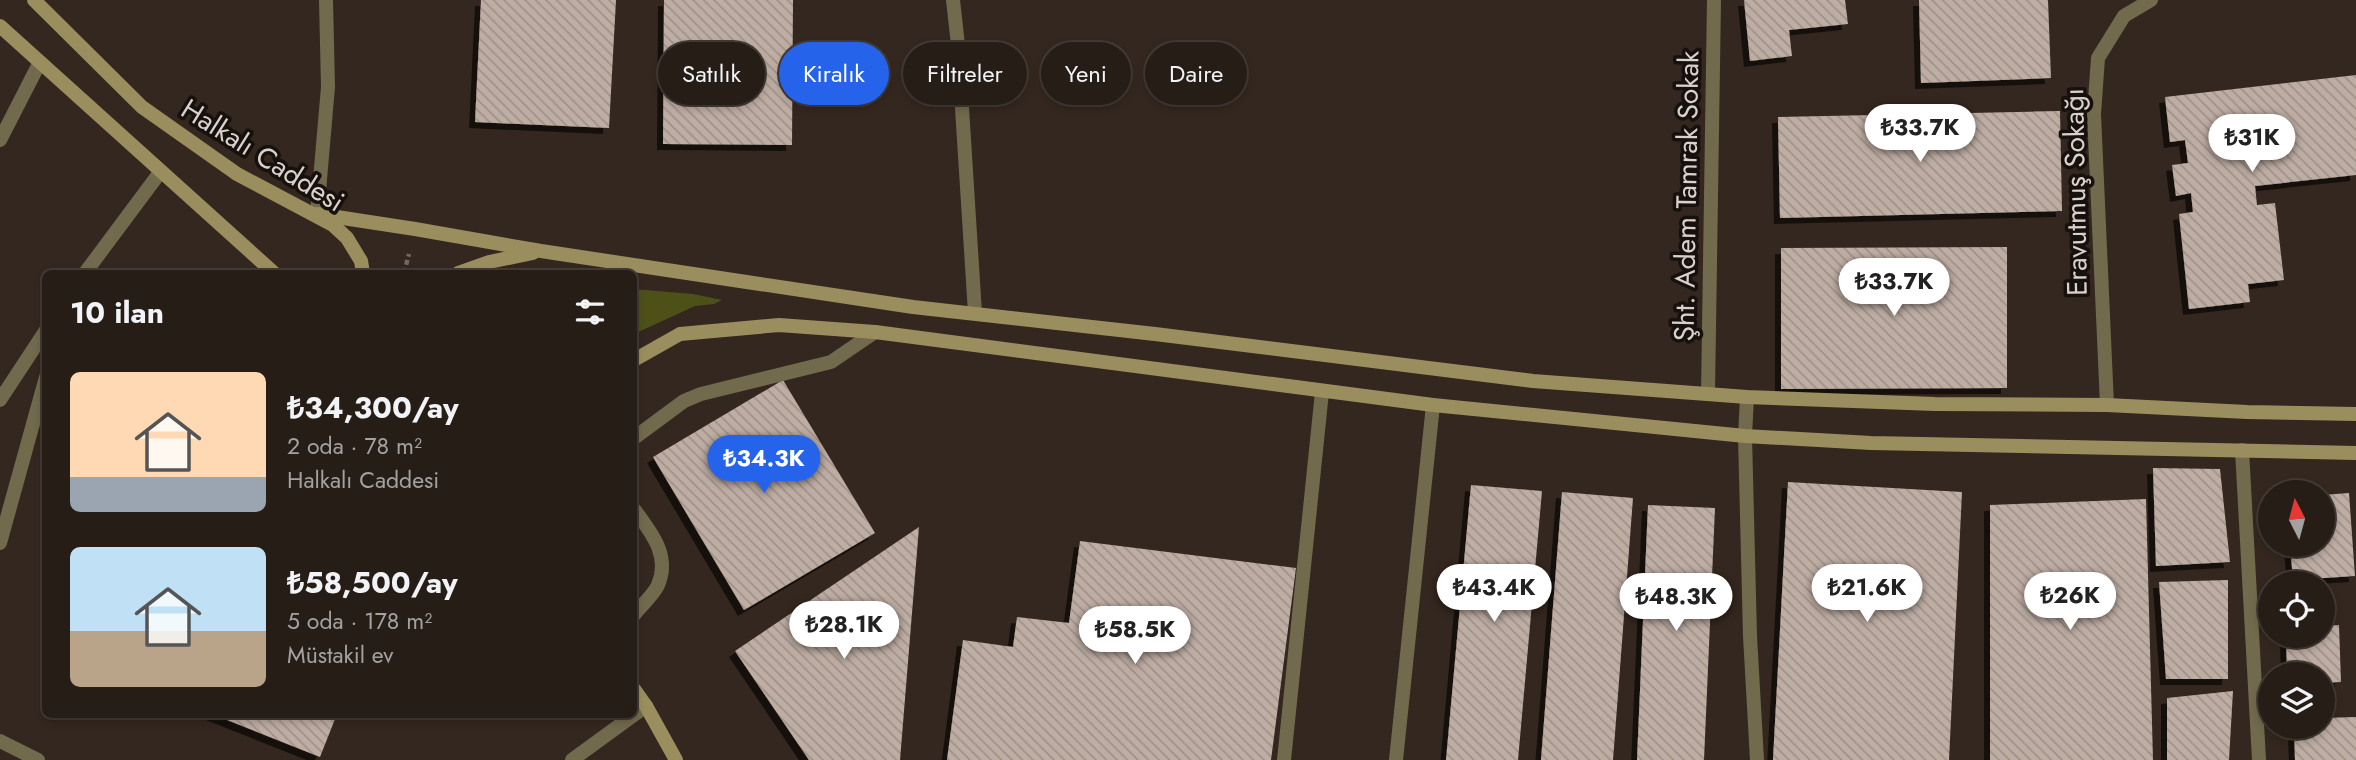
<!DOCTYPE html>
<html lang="tr">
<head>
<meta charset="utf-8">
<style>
	body { margin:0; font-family:Jost,sans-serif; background:#2f2620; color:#f1f3f6; height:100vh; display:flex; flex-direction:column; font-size:26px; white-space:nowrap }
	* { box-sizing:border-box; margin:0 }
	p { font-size:23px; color:#a4a2a1 }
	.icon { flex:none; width:38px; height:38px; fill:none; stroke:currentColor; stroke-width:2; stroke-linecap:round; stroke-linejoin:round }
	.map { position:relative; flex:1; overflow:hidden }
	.drawer { position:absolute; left:42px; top:270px; width:595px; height:448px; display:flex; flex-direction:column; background:#271d17; border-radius:10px; box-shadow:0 4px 10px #0003,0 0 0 2px #433b36 }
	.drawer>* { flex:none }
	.guide { position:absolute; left:658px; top:42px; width:665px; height:63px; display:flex; gap:14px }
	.needle { width:46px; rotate:354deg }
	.controls { position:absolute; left:2258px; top:480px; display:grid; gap:14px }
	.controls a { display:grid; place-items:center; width:77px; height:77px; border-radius:50%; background:#271d17; box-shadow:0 4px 10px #0003,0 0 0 2px #433b36; font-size:35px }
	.price { position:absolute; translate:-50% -60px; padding:0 16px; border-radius:24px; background:#fff; color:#222; font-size:23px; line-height:46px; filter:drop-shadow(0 2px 4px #0008) }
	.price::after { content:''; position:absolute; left:50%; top:42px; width:21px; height:16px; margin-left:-10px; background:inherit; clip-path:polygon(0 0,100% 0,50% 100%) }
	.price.active { background:#2563eb; color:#fff }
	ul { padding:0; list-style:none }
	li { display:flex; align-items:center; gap:21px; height:175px; padding:0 28px }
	li span { display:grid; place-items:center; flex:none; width:196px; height:140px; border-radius:10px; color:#555 }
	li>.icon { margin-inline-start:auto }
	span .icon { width:84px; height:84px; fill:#fffc; stroke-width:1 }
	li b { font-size:30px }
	h2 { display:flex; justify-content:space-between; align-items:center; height:84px; padding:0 28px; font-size:30px }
	.tag { padding:0 24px; border-radius:32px; background:#271d17; box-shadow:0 4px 10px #0003,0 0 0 2px #433b36; font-size:24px; line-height:63px }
	.tag.active { background:#2563eb; color:#fff }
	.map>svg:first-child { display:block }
</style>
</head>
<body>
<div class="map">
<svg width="2356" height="760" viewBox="0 0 2356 760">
	<defs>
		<pattern id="building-back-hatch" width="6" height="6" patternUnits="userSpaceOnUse" patternTransform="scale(1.75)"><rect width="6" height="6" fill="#beada3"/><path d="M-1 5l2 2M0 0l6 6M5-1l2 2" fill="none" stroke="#9f928a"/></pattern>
		<filter id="shadow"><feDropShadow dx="-6" dy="6" stdDeviation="0" flood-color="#0009"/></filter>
	</defs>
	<rect width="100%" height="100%" fill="#34271f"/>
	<path fill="#4d5118" d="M634 289 693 294 722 300 714 304 695 306 634 334Z"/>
	<g fill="url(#building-back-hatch)" filter="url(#shadow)">
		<path d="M481 0H616L609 128 475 122Z"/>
		<path d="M664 0H793L792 145 663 144Z"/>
		<path d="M1744 0H1845L1848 24 1789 30 1792 56 1750 61Z"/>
		<path d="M1919 0H2048L2051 78 1921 83Z"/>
		<path d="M2356 75V175L2255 186 2257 205 2275 203 2284 280 2248 284 2250 302 2189 309 2179 214 2193 212 2191 193 2176 196 2172 165 2188 163 2185 140 2170 142 2165 97Z"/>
		<path d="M2060 111 2062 211 1780 218 1778 117Z"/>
		<path d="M2007 247V388L1781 389V248Z"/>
		<path d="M783 380 875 533 744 610 653 457Z"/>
		<path d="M2153 468 2220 469 2230 562 2156 566Z"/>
		<path d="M1788 482 1962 492 1949 760H1773Z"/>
		<path d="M1471 485 1542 491 1518 760H1446Z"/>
		<path d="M1562 492 1633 498 1613 760H1541Z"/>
		<path d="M2349 493 2355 576 2293 580 2290 544H2322V495Z"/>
		<path d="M2146 499 2153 760H1990V505Z"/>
		<path d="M1648 505 1715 508 1704 760H1637Z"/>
		<path d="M919 527 900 760H809L735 651Z"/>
		<path d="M1080 541 1296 568 1271 760H947L963 640 1013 647 1017 617 1069 623Z"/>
		<path d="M2228 580V679H2166L2159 582Z"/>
		<path d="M2339 625 2341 682 2322 683V674H2287L2286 635H2322V626Z"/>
		<path d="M2233 691 2229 760H2167V698Z"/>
		<path d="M212 714H337L320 757Z"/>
		<path d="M2356 717V760H2295L2294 726H2322V718Z"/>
	</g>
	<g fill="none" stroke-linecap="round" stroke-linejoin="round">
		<path stroke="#736861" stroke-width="4.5" stroke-dasharray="5 3.5" stroke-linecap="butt" d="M404 273 409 254"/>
		<g stroke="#726a4d" stroke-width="14">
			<path d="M953 0 958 45 975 313"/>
			<path d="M0 140 40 62"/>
			<path d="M317 214 328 87 326 0"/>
			<path d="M634 438 684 401 701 394 831 362 875 332"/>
			<path d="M634 509C650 531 671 555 658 585 655 593 640 607 634 615"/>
		</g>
		<g stroke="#726a4d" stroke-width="14">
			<path d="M85 273 161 171"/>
			<path d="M1708 393 1714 0"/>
			<path d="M1747 397 1745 436 1750 636 1757 760"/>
			<path d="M0 400 46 330"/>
			<path d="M2107 405 2094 114 2098 58 2124 16 2151 0"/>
			<path d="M2242 450 2259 760"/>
			<path d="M0 543 46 377"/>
			<path d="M0 741 38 760"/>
			<path d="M572 760 646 706"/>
			<path d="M1284 760 1322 392"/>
			<path d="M1396 760 1433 405"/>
		</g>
		<g stroke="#9b8e5e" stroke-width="14">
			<path d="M34 0 142 107 237 174 333 225 347 238 361 261 363 273"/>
			<path d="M0 26 274 273"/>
			<path d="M317 214 415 229 541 251 913 307 1155 334 1533 381 1747 397 1935 404 2107 405 2247 412 2356 414"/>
			<path d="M458 273 489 262 533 253"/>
			<path d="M634 360 680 334 779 325 875 332 1433 405 1745 436 1871 443 2356 453"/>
			<path d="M634 689 646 706 676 760"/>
		</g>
	</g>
	<g text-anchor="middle" stroke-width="7" stroke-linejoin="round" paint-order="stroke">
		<g font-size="28" fill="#dad1cc" stroke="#17110e">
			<text transform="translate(263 155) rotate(32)" y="10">Halkalı Caddesi</text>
			<text transform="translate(2075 192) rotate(-91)" y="10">Eravutmuş Sokağı</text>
			<text transform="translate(1686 196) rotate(-89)" y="10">Şht. Adem Tamrak Sokak</text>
		</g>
	</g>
</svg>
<div class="controls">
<a><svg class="needle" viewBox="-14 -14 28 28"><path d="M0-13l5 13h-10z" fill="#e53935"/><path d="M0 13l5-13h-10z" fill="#a4a2a1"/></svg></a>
<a><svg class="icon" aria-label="locate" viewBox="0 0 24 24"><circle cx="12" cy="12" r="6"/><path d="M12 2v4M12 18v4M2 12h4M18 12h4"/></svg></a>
<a><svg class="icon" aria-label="layers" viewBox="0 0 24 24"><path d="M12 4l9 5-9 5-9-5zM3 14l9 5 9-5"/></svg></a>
</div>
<b class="price" style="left:1920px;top:164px">₺33.7K</b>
<b class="price" style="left:2252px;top:174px">₺31K</b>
<b class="price" style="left:1894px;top:318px">₺33.7K</b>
<b class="price active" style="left:764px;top:495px">₺34.3K</b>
<b class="price" style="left:1494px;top:624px">₺43.4K</b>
<b class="price" style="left:1867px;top:624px">₺21.6K</b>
<b class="price" style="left:2070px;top:632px">₺26K</b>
<b class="price" style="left:1676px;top:633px">₺48.3K</b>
<b class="price" style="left:844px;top:661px">₺28.1K</b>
<b class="price" style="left:1135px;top:666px">₺58.5K</b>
<div class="guide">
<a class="tag">Satılık</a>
<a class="tag active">Kiralık</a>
<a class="tag">Filtreler</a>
<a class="tag">Yeni</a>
<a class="tag">Daire</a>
</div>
<section class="drawer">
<h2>10 ilan<svg class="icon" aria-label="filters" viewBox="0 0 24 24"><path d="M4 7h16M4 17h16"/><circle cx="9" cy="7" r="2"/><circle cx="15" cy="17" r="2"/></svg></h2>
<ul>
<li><span style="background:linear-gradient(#ffd9b3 75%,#9aa5b1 0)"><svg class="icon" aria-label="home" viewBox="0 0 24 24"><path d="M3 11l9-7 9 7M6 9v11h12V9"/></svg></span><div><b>₺34,300/ay</b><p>2 oda · 78 m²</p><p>Halkalı Caddesi</p></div></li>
<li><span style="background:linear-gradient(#bfe0f5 60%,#b9a48a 0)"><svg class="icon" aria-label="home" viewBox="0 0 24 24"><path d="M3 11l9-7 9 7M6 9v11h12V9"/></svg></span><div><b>₺58,500/ay</b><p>5 oda · 178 m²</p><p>Müstakil ev</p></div></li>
</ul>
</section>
</div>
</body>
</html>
